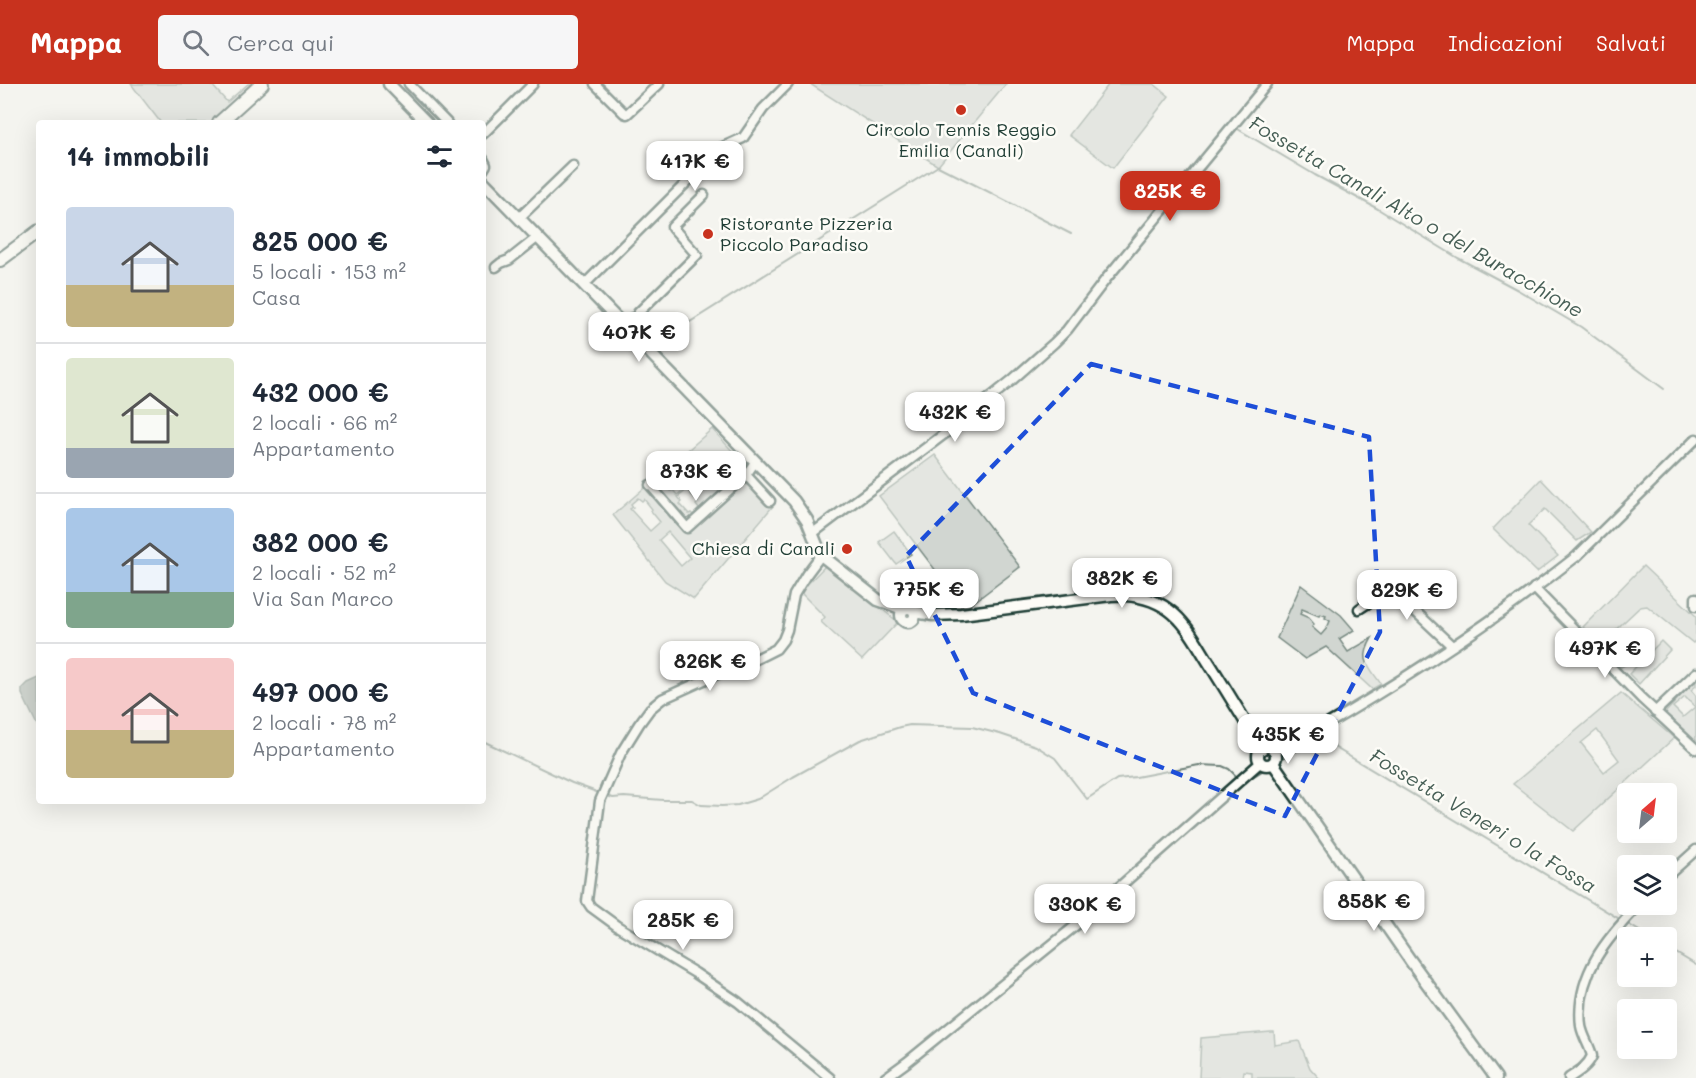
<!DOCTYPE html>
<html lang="it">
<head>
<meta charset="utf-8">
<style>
	body { margin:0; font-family:Mali,sans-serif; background:#f6f6f7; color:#1f2937; height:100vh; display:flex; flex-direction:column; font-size:22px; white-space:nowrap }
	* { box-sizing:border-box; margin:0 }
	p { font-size:20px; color:#747a83 }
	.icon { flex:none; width:33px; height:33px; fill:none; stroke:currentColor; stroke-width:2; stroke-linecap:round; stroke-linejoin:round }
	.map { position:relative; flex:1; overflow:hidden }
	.side { position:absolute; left:36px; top:36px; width:450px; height:684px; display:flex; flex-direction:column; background:#fff; border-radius:6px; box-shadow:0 6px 24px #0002 }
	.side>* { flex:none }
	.needle { width:39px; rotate:28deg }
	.buttons { position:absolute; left:1617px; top:699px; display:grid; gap:12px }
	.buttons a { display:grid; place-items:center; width:60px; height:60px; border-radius:6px; background:#fff; box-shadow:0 6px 24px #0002; font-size:30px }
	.price { position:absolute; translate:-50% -51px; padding:0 14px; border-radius:12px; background:#fff; color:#222; font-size:20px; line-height:39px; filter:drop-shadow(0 2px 3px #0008) }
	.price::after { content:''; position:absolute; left:50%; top:36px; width:18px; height:14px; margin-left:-9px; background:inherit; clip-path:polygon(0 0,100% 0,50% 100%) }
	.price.on { background:#c8321e; color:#fff }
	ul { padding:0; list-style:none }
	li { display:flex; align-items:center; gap:18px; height:150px; padding:0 30px }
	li+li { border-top:2px solid #e0e1e3 }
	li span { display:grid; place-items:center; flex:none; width:168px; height:120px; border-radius:6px; color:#555 }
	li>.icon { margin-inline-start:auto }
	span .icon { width:72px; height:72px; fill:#fffc; stroke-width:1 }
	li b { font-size:26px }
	h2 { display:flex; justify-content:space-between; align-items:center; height:72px; padding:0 30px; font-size:26px }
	header { display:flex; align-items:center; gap:36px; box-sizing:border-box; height:84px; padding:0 30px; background:#c8321e; color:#fff }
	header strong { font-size:28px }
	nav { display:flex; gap:33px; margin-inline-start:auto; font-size:21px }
	.search { width:420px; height:54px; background:#f6f6f7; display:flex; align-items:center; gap:15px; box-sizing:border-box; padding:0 21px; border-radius:6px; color:#747a83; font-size:22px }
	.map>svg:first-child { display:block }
</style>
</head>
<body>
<header>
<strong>Mappa</strong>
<div class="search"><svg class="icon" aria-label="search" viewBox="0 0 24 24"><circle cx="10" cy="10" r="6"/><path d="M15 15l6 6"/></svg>Cerca qui</div>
<nav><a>Mappa</a><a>Indicazioni</a><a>Salvati</a></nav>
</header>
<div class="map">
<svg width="1696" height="994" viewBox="0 0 1696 994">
	<rect width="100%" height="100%" fill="#f4f4ef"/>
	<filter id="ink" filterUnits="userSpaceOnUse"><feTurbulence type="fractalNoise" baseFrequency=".0167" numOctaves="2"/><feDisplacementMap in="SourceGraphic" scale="12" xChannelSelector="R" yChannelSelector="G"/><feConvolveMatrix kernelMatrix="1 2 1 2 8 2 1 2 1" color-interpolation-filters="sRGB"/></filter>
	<g filter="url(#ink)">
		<g fill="#d1d6d1" stroke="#788a82" stroke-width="1.5" fill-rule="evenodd">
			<path d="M131 0H211L227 18 248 0H261L219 39H161Z"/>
			<path d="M810 0H1006L938 82Z"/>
			<path d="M1109 0H1154L1169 12 1113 84 1069 51Z"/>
			<path d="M712 345 749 385 746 391 773 422 694 515 665 497 613 431ZM669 388 673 393 676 391 686 404 677 411 673 406 671 407 661 395ZM687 406 698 418 696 421 699 425 693 431 691 429 689 430 680 420 682 418 678 413ZM638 414 642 417 644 415 652 425 651 427 660 438 650 447 630 425 633 423 631 420ZM668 448 690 474 681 482 659 456Z"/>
			<path d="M935 371 1020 483 965 525 879 412Z"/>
			<path d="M1541 395 1591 448 1577 457 1545 425 1528 441 1558 472 1537 488 1493 445Z"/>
			<path d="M894 447 911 470 896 480 879 458Z"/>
			<path d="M826 481 898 538 862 576 821 538 825 533 800 508Z"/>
			<path d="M1643 482 1696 532V556L1693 559 1647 522 1640 523 1609 552 1632 572 1627 580 1621 583 1583 543Z"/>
			<path d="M1301 501 1341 531 1354 546 1339 555 1348 568 1372 554C1359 576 1368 581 1381 600L1372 605 1326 563 1305 575 1277 554ZM1302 525 1319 532 1320 530 1326 532 1325 534 1330 537 1327 544 1321 551 1312 543 1314 540 1309 534 1300 530Z"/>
			<path d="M1661 557 1670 566 1639 600 1629 590Z"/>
			<path d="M1696 595V602L1691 606 1696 612V659L1665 629ZM1685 613 1695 623 1683 633 1673 623Z"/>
			<path d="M1621 609 1674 654 1573 747 1513 700ZM1597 646 1619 676 1604 688 1581 659Z"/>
			<path d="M1271 948H1274L1275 961 1299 957 1310 984 1319 994H1252V988L1244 987 1243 994H1199L1201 954Z"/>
		</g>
		<path fill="#a3aea7" stroke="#6e8179" stroke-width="1.5" d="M39 594V645L22 610V605L28 599Z"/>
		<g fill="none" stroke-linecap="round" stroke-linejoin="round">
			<g stroke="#6e8179" stroke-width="2">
				<path d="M1127 178 1236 44 1315 91 1378 125 1458 174 1518 206 1581 243 1664 305"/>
				<path d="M655 260 938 82 1071 150"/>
				<path d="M483 657 572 699 613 714 624 713 663 716H692L701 721 722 722 738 721 758 715 793 693 860 656 900 643 910 641 972 643 1000 650 1036 662 1055 674 1087 715 1117 695 1136 693 1199 681 1222 682 1229 685 1238 694"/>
				<path d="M1278 677 1319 654 1651 854"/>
				<path d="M1242 698 1243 699 1270 682"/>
				<path d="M1666 863 1696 881"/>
			</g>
			<g stroke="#1f3d34" stroke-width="13">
				<g id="minor">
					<path d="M409 0 447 39"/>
					<path d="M595 0 624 29 627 30 659 0"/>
					<path d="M483 50 533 0"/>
					<path d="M483 75 486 81 483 86"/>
					<path d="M519 134 573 82"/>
					<path d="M496 183 501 179 509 176 538 153"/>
					<path d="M584 201 721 64 743 54 763 25 788 0"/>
					<path d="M638 229 697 171 672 143 704 111"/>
					<path d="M624 242 632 234"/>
					<path d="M755 378 746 391 770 417"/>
					<path d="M650 401 687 444 746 391"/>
					<path d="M813 449 947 348 1011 297 1054 259 1067 246 1106 195 1267 0"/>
					<path d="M821 471 806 491 794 511 787 546 783 556 776 565 752 577 726 586 662 615 650 625 639 640 621 669 600 717 587 817 591 823 617 842 695 889 738 918 830 994"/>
					<path d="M1534 504 1641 614 1696 665"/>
					<path d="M1696 514V522"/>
					<path d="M1359 525C1374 516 1385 503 1401 514L1452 562"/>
					<path d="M1655 628 1696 589"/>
					<path d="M1274 668C1289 660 1305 653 1319 645 1409 593 1496 536 1577 472L1696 355"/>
					<path d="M1666 793 1696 766"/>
					<path d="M885 994 907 978 1075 842 1261 678"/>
					<path d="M1569 994C1578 988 1588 982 1592 972 1590 962 1583 953 1581 942 1575 891 1607 854 1640 820"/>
				</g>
			</g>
			<g stroke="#1f3d34" stroke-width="15">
				<g id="tertiary">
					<path d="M389 0 427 39"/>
					<path d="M483 97 794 417 807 436 821 471 878 516 903 525"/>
					<circle cx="908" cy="531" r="7"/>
					<path d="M915 528 933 531 961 530 1111 511C1132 510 1151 513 1169 526 1187 539 1198 562 1211 582 1228 609 1245 637 1262 665"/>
					<circle cx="1267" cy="672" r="9"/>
					<path d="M1273 679 1410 876 1496 994"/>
				</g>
			</g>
			<g stroke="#1f3d34" stroke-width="16">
				<g id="secondary">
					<path d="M219 39 262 0"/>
					<path d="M0 176 39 147"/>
				</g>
			</g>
			<use href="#minor" stroke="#fdfcf7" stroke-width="8"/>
			<use href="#tertiary" stroke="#fdfcf7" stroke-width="10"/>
			<use href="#secondary" stroke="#fdfcf7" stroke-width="12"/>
		</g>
	</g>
	<path d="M0 0H1696V994H0ZM1091 280 1369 353 1380 548 1285 732 973 609 906 472Z" fill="#f4f4ef" fill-opacity=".55" fill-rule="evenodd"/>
	<path fill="none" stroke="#1d4ed8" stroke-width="4.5" stroke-dasharray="12 8" stroke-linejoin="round" d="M1091 280 1369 353 1380 548 1285 732 973 609 906 472Z"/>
	<g fill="#c8321e" stroke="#fdfcf7" stroke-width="2">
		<circle cx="961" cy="26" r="6"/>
		<circle cx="708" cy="150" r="6"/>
		<circle cx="847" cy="465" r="6"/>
	</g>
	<g text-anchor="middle" stroke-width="5" stroke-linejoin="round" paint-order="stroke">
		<g font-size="18" fill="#1f3d34" stroke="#fdfcf7">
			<text x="961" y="52">Circolo Tennis Reggio<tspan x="961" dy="21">Emilia (Canali)</tspan></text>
			<text x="720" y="146" text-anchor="start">Ristorante Pizzeria<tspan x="720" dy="21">Piccolo Paradiso</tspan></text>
			<text x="835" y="471" text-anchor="end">Chiesa di Canali</text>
		</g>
		<g font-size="20" font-style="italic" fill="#475f56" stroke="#fdfcf7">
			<text transform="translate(1416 133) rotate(30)" y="7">Fossetta Canali Alto o del Buracchione</text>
			<text transform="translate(1483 737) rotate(31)" y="7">Fossetta Veneri o la Fossa</text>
		</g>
	</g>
</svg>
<div class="buttons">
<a><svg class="needle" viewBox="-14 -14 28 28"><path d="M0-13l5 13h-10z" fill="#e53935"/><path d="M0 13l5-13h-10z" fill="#747a83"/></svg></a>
<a><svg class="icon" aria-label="layers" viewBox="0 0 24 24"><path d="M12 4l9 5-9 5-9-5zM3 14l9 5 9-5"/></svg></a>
<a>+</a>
<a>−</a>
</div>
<b class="price" style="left:695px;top:108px">417K €</b>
<b class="price on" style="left:1170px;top:138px">825K €</b>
<b class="price" style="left:639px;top:279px">407K €</b>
<b class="price" style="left:955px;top:359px">432K €</b>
<b class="price" style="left:696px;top:418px">873K €</b>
<b class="price" style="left:1122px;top:525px">382K €</b>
<b class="price" style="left:929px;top:536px">775K €</b>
<b class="price" style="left:1407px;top:537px">829K €</b>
<b class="price" style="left:1605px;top:595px">497K €</b>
<b class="price" style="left:710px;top:608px">826K €</b>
<b class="price" style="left:1288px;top:681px">435K €</b>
<b class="price" style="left:1374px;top:848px">858K €</b>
<b class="price" style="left:1085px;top:851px">330K €</b>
<b class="price" style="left:683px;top:867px">285K €</b>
<section class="side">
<h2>14 immobili<svg class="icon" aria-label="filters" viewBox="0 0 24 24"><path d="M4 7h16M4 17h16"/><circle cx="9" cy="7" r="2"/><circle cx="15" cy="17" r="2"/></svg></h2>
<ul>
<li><span style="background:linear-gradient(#c9d6e8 65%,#c2b280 0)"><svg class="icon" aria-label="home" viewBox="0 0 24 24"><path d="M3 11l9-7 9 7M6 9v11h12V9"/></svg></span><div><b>825 000 €</b><p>5 locali · 153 m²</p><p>Casa</p></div></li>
<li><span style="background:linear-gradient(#dfe7d0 75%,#9aa5b1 0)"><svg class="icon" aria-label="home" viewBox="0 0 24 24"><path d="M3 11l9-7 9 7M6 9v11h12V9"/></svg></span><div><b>432 000 €</b><p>2 locali · 66 m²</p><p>Appartamento</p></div></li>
<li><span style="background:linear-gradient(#a9c7e8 70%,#7fa58c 0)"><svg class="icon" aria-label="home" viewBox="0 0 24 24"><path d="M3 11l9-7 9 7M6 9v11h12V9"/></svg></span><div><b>382 000 €</b><p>2 locali · 52 m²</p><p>Via San Marco</p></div></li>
<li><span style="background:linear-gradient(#f6c9c9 60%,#c2b280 0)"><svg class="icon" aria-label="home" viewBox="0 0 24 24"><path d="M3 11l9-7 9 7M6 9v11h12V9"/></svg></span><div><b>497 000 €</b><p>2 locali · 78 m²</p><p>Appartamento</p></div></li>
</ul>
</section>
</div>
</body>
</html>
